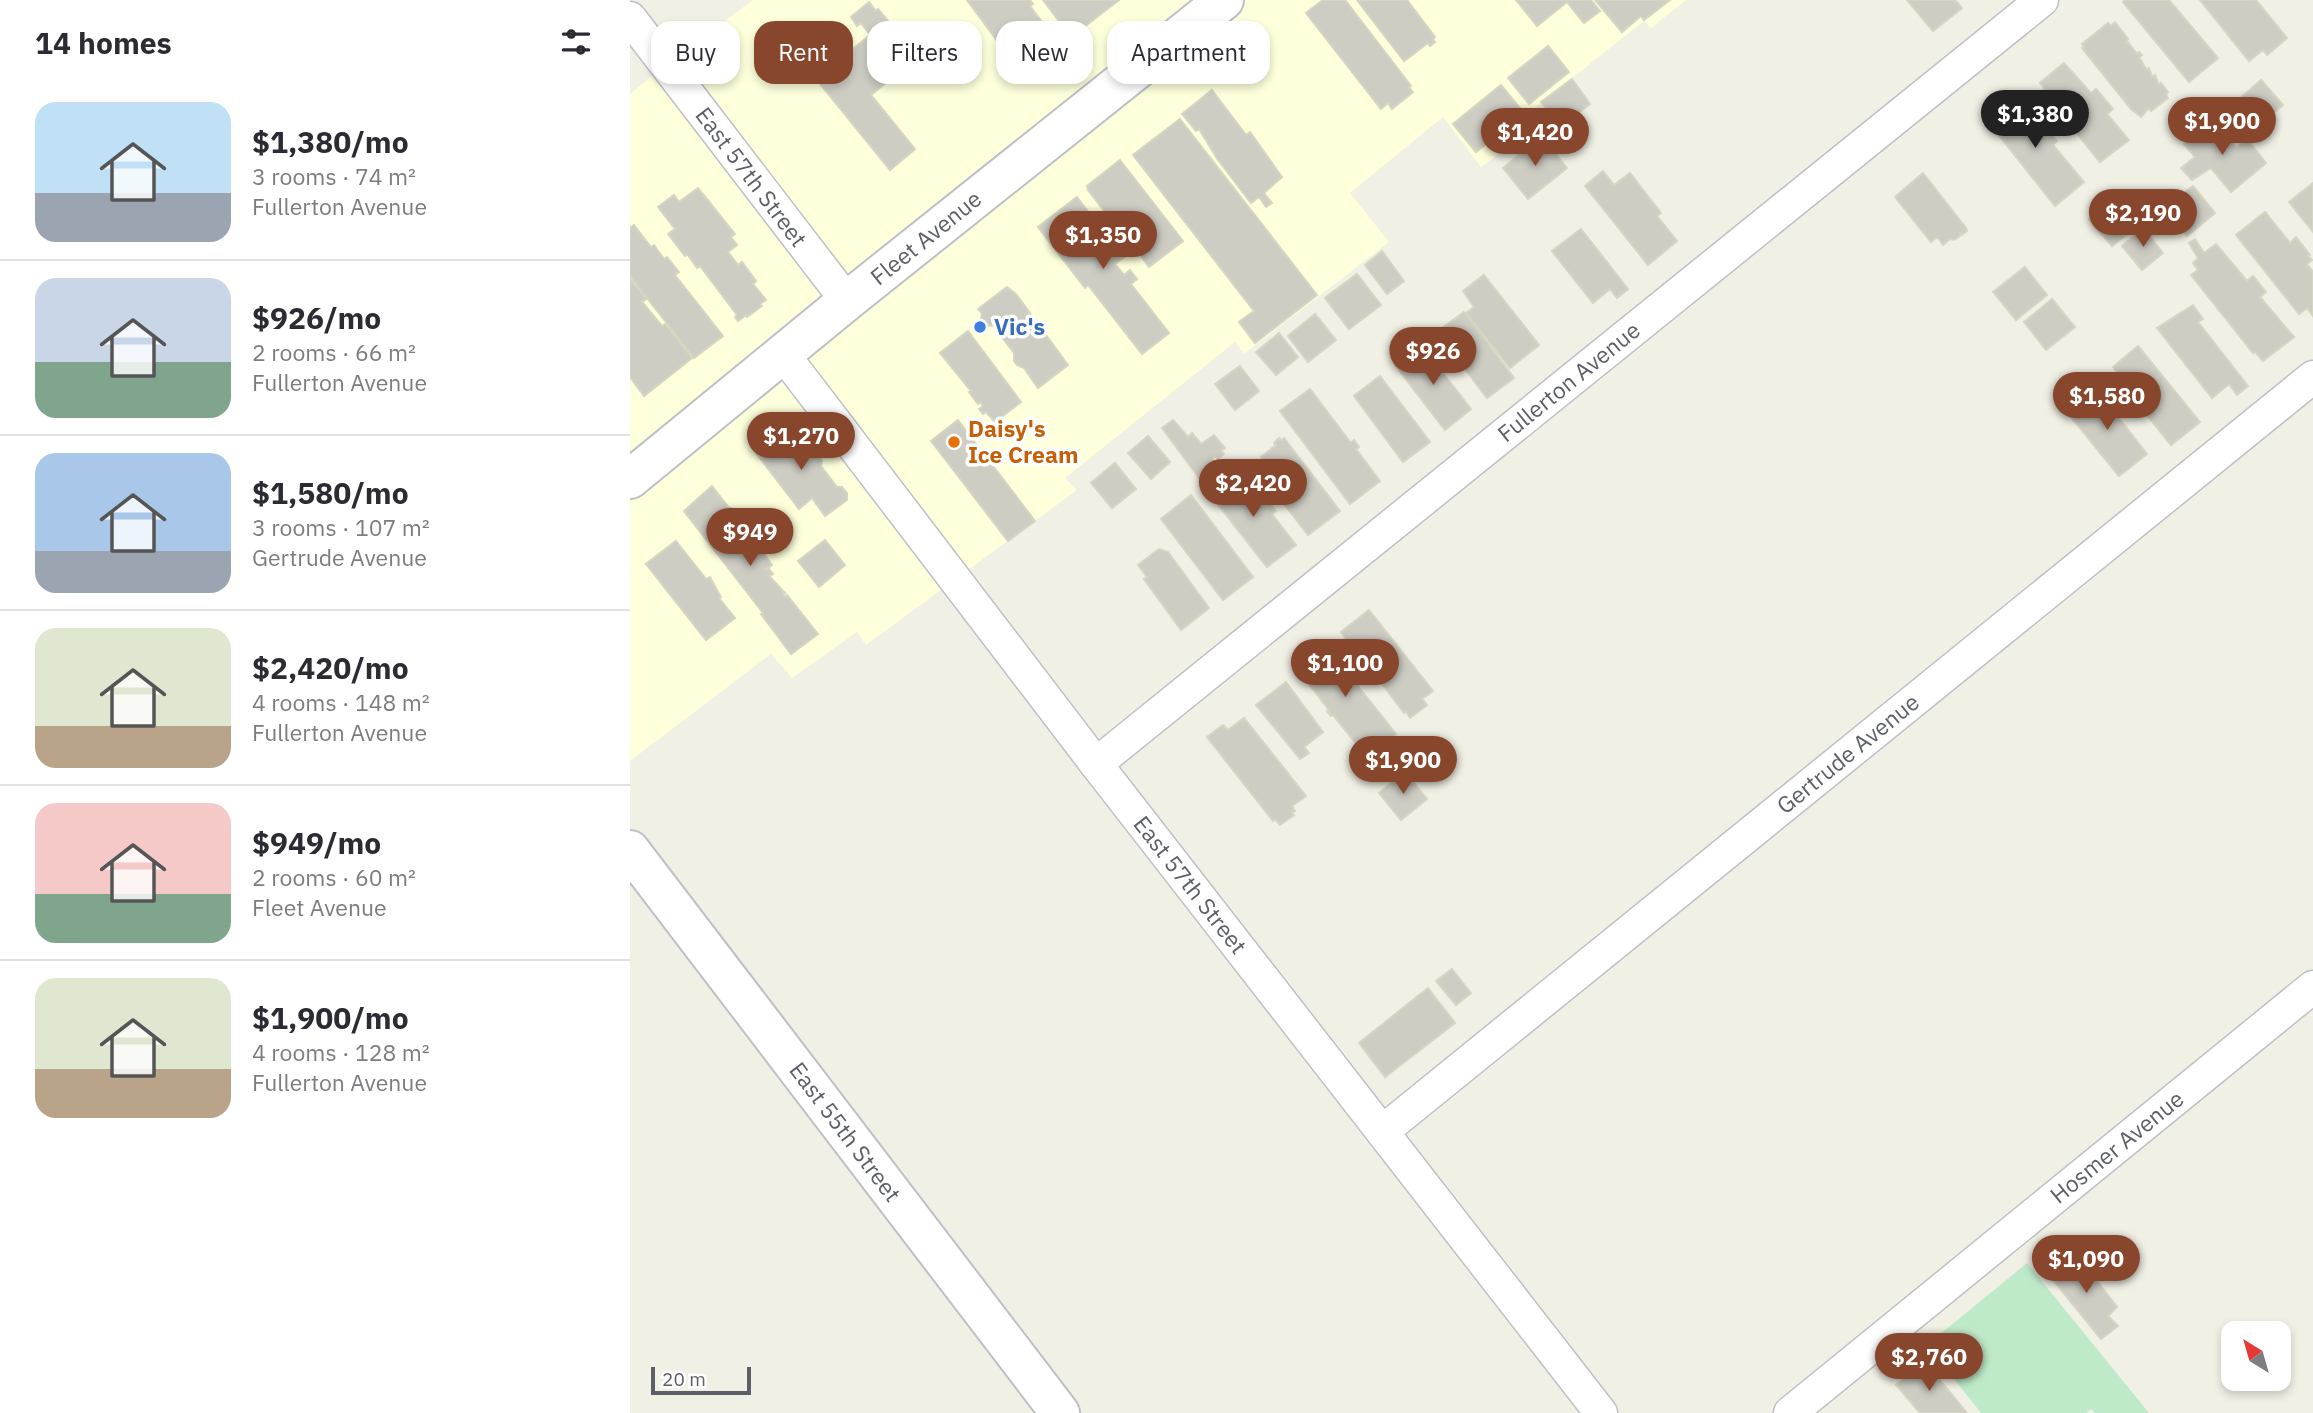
<!DOCTYPE html>
<html lang="en">
<head>
<meta charset="utf-8">
<style>
	body { margin:0; font-family:"IBM Plex Sans",sans-serif; background:#f7f7f7; color:#2b2b33; height:100vh; display:flex; flex-direction:column; font-size:26px; white-space:nowrap }
	* { box-sizing:border-box; margin:0 }
	p { font-size:23px; color:#7c7c81 }
	.icon { flex:none; width:38px; height:38px; fill:none; stroke:currentColor; stroke-width:2; stroke-linecap:round; stroke-linejoin:round }
	.map { position:relative; flex:1; overflow:hidden }
	.sheet { display:flex; flex-direction:column; background:#fff; width:630px }
	.sheet>* { flex:none }
	.banner { position:absolute; left:21px; top:21px; width:665px; height:63px; display:flex; gap:14px }
	.needle { width:46px; rotate:323deg }
	.fabs { position:absolute; left:1591px; top:1321px; display:grid; gap:14px }
	.fabs a { display:grid; place-items:center; width:70px; height:70px; border-radius:14px; background:#fff; box-shadow:0 4px 10px #0003; font-size:35px }
	.scale { position:absolute; left:21px; bottom:18px; width:100px; box-sizing:border-box; padding-left:7px; border:4px solid #5c5f67; border-top:0; font-size:19px; line-height:24px; white-space:nowrap; color:#5c5f67; -webkit-text-stroke:5px #fff; paint-order:stroke }
	.price { position:absolute; translate:-50% -60px; padding:0 16px; border-radius:24px; background:#88462c; color:#fff; font-size:23px; line-height:46px; filter:drop-shadow(0 2px 4px #0008) }
	.price::after { content:''; position:absolute; left:50%; top:42px; width:21px; height:16px; margin-left:-10px; background:inherit; clip-path:polygon(0 0,100% 0,50% 100%) }
	.price.selected { background:#222; color:#fff }
	ul { padding:0; list-style:none }
	li { display:flex; align-items:center; gap:21px; height:175px; padding:0 35px }
	li+li { border-top:2px solid #e1e1e2 }
	li span { display:grid; place-items:center; flex:none; width:196px; height:140px; border-radius:21px; color:#555 }
	li>.icon { margin-inline-start:auto }
	span .icon { width:84px; height:84px; fill:#fffc; stroke-width:1 }
	li b { font-size:30px }
	h2 { display:flex; justify-content:space-between; align-items:center; height:84px; padding:0 35px; font-size:30px }
	.chip { padding:0 24px; border-radius:21px; background:#fff; box-shadow:0 4px 10px #0003; font-size:24px; line-height:63px }
	.chip.selected { background:#88462c; color:#fff }
	main { display:flex; flex:1; min-height:0 }
	.map>svg:first-child { display:block }
</style>
</head>
<body>
<main>
<section class="sheet">
<h2>14 homes<svg class="icon" aria-label="filters" viewBox="0 0 24 24"><path d="M4 7h16M4 17h16"/><circle cx="9" cy="7" r="2"/><circle cx="15" cy="17" r="2"/></svg></h2>
<ul>
<li><span style="background:linear-gradient(#bfe0f5 65%,#9aa5b1 0)"><svg class="icon" aria-label="home" viewBox="0 0 24 24"><path d="M3 11l9-7 9 7M6 9v11h12V9"/></svg></span><div><b>$1,380/mo</b><p>3 rooms · 74 m²</p><p>Fullerton Avenue</p></div></li>
<li><span style="background:linear-gradient(#c9d6e8 60%,#7fa58c 0)"><svg class="icon" aria-label="home" viewBox="0 0 24 24"><path d="M3 11l9-7 9 7M6 9v11h12V9"/></svg></span><div><b>$926/mo</b><p>2 rooms · 66 m²</p><p>Fullerton Avenue</p></div></li>
<li><span style="background:linear-gradient(#a9c7e8 70%,#9aa5b1 0)"><svg class="icon" aria-label="home" viewBox="0 0 24 24"><path d="M3 11l9-7 9 7M6 9v11h12V9"/></svg></span><div><b>$1,580/mo</b><p>3 rooms · 107 m²</p><p>Gertrude Avenue</p></div></li>
<li><span style="background:linear-gradient(#dfe7d0 70%,#b9a48a 0)"><svg class="icon" aria-label="home" viewBox="0 0 24 24"><path d="M3 11l9-7 9 7M6 9v11h12V9"/></svg></span><div><b>$2,420/mo</b><p>4 rooms · 148 m²</p><p>Fullerton Avenue</p></div></li>
<li><span style="background:linear-gradient(#f6c9c9 65%,#7fa58c 0)"><svg class="icon" aria-label="home" viewBox="0 0 24 24"><path d="M3 11l9-7 9 7M6 9v11h12V9"/></svg></span><div><b>$949/mo</b><p>2 rooms · 60 m²</p><p>Fleet Avenue</p></div></li>
<li><span style="background:linear-gradient(#dfe7d0 65%,#b9a48a 0)"><svg class="icon" aria-label="home" viewBox="0 0 24 24"><path d="M3 11l9-7 9 7M6 9v11h12V9"/></svg></span><div><b>$1,900/mo</b><p>4 rooms · 128 m²</p><p>Fullerton Avenue</p></div></li>
</ul>
</section>
<div class="map">
<svg width="1683" height="1413" viewBox="0 0 1683 1413">
	<rect width="100%" height="100%" fill="#f0f0e5"/>
	<path fill="#feffdb" d="M123 0H1056L1021 28 1014 21 902 110 912 123 851 167 813 117 720 193 759 242 614 354 605 342 435 478 447 490 236 645 227 632 162 678 141 654 0 761V94L36 64Z"/>
	<path fill="#bfeaca" d="M1397 1263 1519 1413H1465L1461 1409 1456 1413H1351L1297 1345Z"/>
	<g fill="#cecdc4" stroke="#d6d5c2" stroke-width="2">
		<path d="M337 0H400L403 4 400 6 431 47 393 76Z"/>
		<path d="M413 0H489L441 37Z"/>
		<path d="M693 0H715L781 86 779 87 783 92 762 109 758 103 751 109 676 13Z"/>
		<path d="M727 0H777L805 37 803 39 805 42 800 46 798 43 774 61Z"/>
		<path d="M886 0H961L970 11 954 23 937 2 907 26Z"/>
		<path d="M965 0H1040L1014 20 1011 16 992 32Z"/>
		<path d="M1277 0H1325L1332 8 1303 31Z"/>
		<path d="M1495 0H1539L1588 58 1559 82 1493 2Z"/>
		<path d="M1570 0H1626L1657 38 1637 55 1633 50 1619 61Z"/>
		<path d="M239 2 246 11 248 9 288 57 241 95 285 149 260 170 186 79 240 35 231 23 227 26 221 17Z"/>
		<path d="M1485 22 1498 39 1495 43 1497 41 1507 54 1509 52 1512 55 1509 57 1515 67 1517 70 1519 68 1522 77 1525 75 1529 85 1531 83 1538 92 1536 95 1538 98 1521 111 1519 108 1511 117 1501 109 1452 48 1454 47 1452 44 1478 23 1481 26Z"/>
		<path d="M918 46 939 72 899 104 878 78Z"/>
		<path d="M1434 63 1461 93 1466 89 1483 109 1477 114 1499 140 1470 162 1412 91 1415 89 1410 83Z"/>
		<path d="M942 79 960 104 930 127 911 102Z"/>
		<path d="M1631 80 1653 105 1628 126 1607 101Z"/>
		<path d="M871 85 894 113 846 152 823 124Z"/>
		<path d="M582 90 616 135 620 132 652 177 634 193 642 203 636 207 629 197 621 203 588 160 569 129 566 131 552 114Z"/>
		<path d="M1384 96 1404 121 1408 117 1427 141 1423 145 1454 182 1425 206 1356 119Z"/>
		<path d="M550 119 687 295 625 343 609 322 624 311 503 155Z"/>
		<path d="M1584 120 1606 148 1617 139 1636 163 1601 192 1581 168 1562 180 1551 168 1565 157 1554 144Z"/>
		<path d="M912 136 937 168 898 199 873 168Z"/>
		<path d="M490 160 553 241 519 267 497 237 495 238 458 190 457 186Z"/>
		<path d="M973 171 984 185 1000 173 1031 213 1027 216 1047 241 1018 265 955 186Z"/>
		<path d="M1293 173 1336 228 1337 231 1332 235 1330 233V236L1324 240 1320 239 1313 245 1307 237 1301 242 1265 197Z"/>
		<path d="M1683 183V232L1659 202Z"/>
		<path d="M1563 186 1585 213 1557 236 1535 208Z"/>
		<path d="M68 188 105 234 101 237 107 245 98 252 108 265 112 262 126 281 123 284 136 300 130 304 132 306 117 317 116 315 108 321 105 317 107 315 70 266 67 268 57 254 55 256 38 234 45 229 28 207 44 195 49 202Z"/>
		<path d="M1490 193 1513 221 1482 246 1459 219Z"/>
		<path d="M447 197 482 243 490 237 502 251 485 264 494 275 500 270 507 279 501 284 539 333 512 354 458 285 455 288 408 227Z"/>
		<path d="M1635 212 1660 243 1666 237 1680 255 1678 256 1682 260 1677 264 1683 272V316L1677 308 1669 314 1606 235Z"/>
		<path d="M4 225 21 247 24 245 34 259 37 257 49 272 45 275 93 336 64 358 0 276V228Z"/>
		<path d="M951 229 998 289 987 298 980 289 963 303 922 251Z"/>
		<path d="M1514 229 1533 253 1512 270 1492 246Z"/>
		<path d="M1565 239 1574 253 1586 244 1617 281 1623 276 1636 292 1630 297 1664 337 1633 361 1625 352 1623 353 1561 275 1568 270 1563 263 1568 258 1559 243Z"/>
		<path d="M752 251 774 281 757 294 735 265Z"/>
		<path d="M1395 267 1417 295 1386 320 1363 292Z"/>
		<path d="M727 274 751 305 719 329 695 298Z"/>
		<path d="M854 275 909 345 880 368 836 313 844 307 833 291Z"/>
		<path d="M0 279 16 299 12 302 32 326 35 324 62 358 14 396 0 377Z"/>
		<path d="M377 287 386 294 438 365 408 388 394 368 387 365 384 361V353L363 326 356 325 351 320 352 313 348 309Z"/>
		<path d="M1422 299 1445 327 1416 350 1394 322Z"/>
		<path d="M1563 305 1573 319 1568 322 1618 386 1607 395 1599 384 1582 398 1527 328Z"/>
		<path d="M834 312 884 378 857 398 807 332Z"/>
		<path d="M685 314 706 340 678 362 658 336Z"/>
		<path d="M338 331 391 402 365 422 356 412 353 414 349 409 353 406 350 402 348 404 339 392 341 391 310 353Z"/>
		<path d="M649 333 668 357 646 375 626 352Z"/>
		<path d="M791 345 841 409 815 430 765 365Z"/>
		<path d="M1508 346 1570 422 1541 445 1489 381 1492 379 1483 367Z"/>
		<path d="M610 366 629 391 605 410 585 384Z"/>
		<path d="M750 376 800 442 773 462 724 396Z"/>
		<path d="M1469 387 1474 393 1471 395 1480 402 1478 404 1517 454 1489 476 1436 411Z"/>
		<path d="M680 389 721 443 724 440 729 447 726 449 750 481 720 504 650 411Z"/>
		<path d="M328 420 405 521 378 541 301 441Z"/>
		<path d="M543 420 558 437 562 433 571 444 584 435 595 448 591 451 594 454 588 459 585 456 582 459 592 472 575 486 532 428Z"/>
		<path d="M158 427H163L182 455H188L192 461 191 466 207 487H212L217 493V500L195 516 182 498 169 509 126 453Z"/>
		<path d="M518 436 540 462 521 479 498 453Z"/>
		<path d="M649 438 651 440 654 438 710 511 678 535 630 473 638 466 631 457 646 445 644 443Z"/>
		<path d="M485 463 506 489 482 508 461 483Z"/>
		<path d="M604 471 609 476 612 474 635 504 638 501 646 511 642 514 666 545 637 567 582 497 592 489 588 484Z"/>
		<path d="M82 486 100 509 101 508 105 512 103 513 119 534 121 532 132 546 129 547 142 565 135 570 139 569 143 574 139 576 155 593 153 594 155 597 157 595 188 634 161 654 131 614 133 613 54 511Z"/>
		<path d="M561 495 623 577 593 600 531 519Z"/>
		<path d="M195 540 215 565 189 587 168 561Z"/>
		<path d="M46 541 76 579 80 577 91 597 89 598 105 618 76 640 16 564Z"/>
		<path d="M529 549 538 552 579 608 551 630 514 579 517 577 508 565Z"/>
		<path d="M739 610 803 691 792 699 797 705 780 718 776 711 774 713 749 680 747 682 711 632Z"/>
		<path d="M693 642 766 734 736 756 703 715 701 716 697 711 699 710 664 665Z"/>
		<path d="M656 682 693 732 674 747 679 753 670 759 626 705Z"/>
		<path d="M614 718 676 796 662 806 665 811 662 813 664 815 650 825 645 819 643 821 577 737 593 725 598 730Z"/>
		<path d="M775 772 797 799 771 820 749 793Z"/>
		<path d="M822 969 841 993 826 1005 806 981Z"/>
		<path d="M798 988 825 1023 755 1077 729 1043Z"/>
		<path d="M1445 1252 1487 1307 1478 1316 1488 1326 1471 1339 1419 1275Z"/>
		<path d="M1295 1362 1337 1413H1290L1266 1385Z"/>
	</g>
	<g fill="none" stroke-linecap="round" stroke-linejoin="round">
		<g stroke="#bec0c7" stroke-width="35">
			<g id="minor">
				<path d="M0 18 217 301"/>
				<path d="M153 354 466 764 971 1413"/>
				<path d="M466 764 1412 0"/>
				<path d="M753 1131 1683 377"/>
				<path d="M1160 1413 1683 987"/>
			</g>
		</g>
		<g stroke="#bec0c7" stroke-width="42">
			<g id="tertiary">
				<path d="M0 479 217 301 594 0"/>
				<path d="M0 850 430 1413"/>
			</g>
		</g>
		<use href="#minor" stroke="#fff" stroke-width="32"/>
		<use href="#tertiary" stroke="#fff" stroke-width="38"/>
	</g>
	<circle fill="#3f7fe0" stroke="#fff" stroke-width="2.5" cx="350" cy="327" r="7"/>
	<circle fill="#e8710a" stroke="#fff" stroke-width="2.5" cx="324" cy="442" r="7"/>
	<g text-anchor="middle" stroke-width="7" stroke-linejoin="round" paint-order="stroke">
		<g font-size="23" fill="#5c5f67" stroke="#fff">
			<text transform="translate(121 177) rotate(53)" y="8">East 57th Street</text>
			<text transform="translate(296 238) rotate(-39)" y="8">Fleet Avenue</text>
			<text transform="translate(939 382) rotate(-39)" y="8">Fullerton Avenue</text>
			<text transform="translate(1218 754) rotate(-39)" y="8">Gertrude Avenue</text>
			<text transform="translate(560 885) rotate(52)" y="8">East 57th Street</text>
			<text transform="translate(215 1132) rotate(53)" y="8">East 55th Street</text>
			<text transform="translate(1487 1147) rotate(-39)" y="8">Hosmer Avenue</text>
		</g>
		<g font-size="23" font-weight="bold" fill="#366cbe" stroke="#fff" text-anchor="start">
			<text x="364" y="335">Vic's</text>
		</g>
		<g font-size="23" font-weight="bold" fill="#c56008" stroke="#fff" text-anchor="start">
			<text x="338" y="437">Daisy's<tspan x="338" dy="26">Ice Cream</tspan></text>
		</g>
	</g>
</svg>
<div class="fabs">
<a><svg class="needle" viewBox="-14 -14 28 28"><path d="M0-13l5 13h-10z" fill="#e53935"/><path d="M0 13l5-13h-10z" fill="#7c7c81"/></svg></a>
</div>
<div class="scale">20 m</div>
<b class="price selected" style="left:1405px;top:150px">$1,380</b>
<b class="price" style="left:1592px;top:157px">$1,900</b>
<b class="price" style="left:905px;top:168px">$1,420</b>
<b class="price" style="left:1513px;top:249px">$2,190</b>
<b class="price" style="left:473px;top:271px">$1,350</b>
<b class="price" style="left:803px;top:387px">$926</b>
<b class="price" style="left:1477px;top:432px">$1,580</b>
<b class="price" style="left:171px;top:472px">$1,270</b>
<b class="price" style="left:623px;top:519px">$2,420</b>
<b class="price" style="left:120px;top:568px">$949</b>
<b class="price" style="left:715px;top:699px">$1,100</b>
<b class="price" style="left:773px;top:796px">$1,900</b>
<b class="price" style="left:1456px;top:1295px">$1,090</b>
<b class="price" style="left:1299px;top:1393px">$2,760</b>
<div class="banner">
<a class="chip">Buy</a>
<a class="chip selected">Rent</a>
<a class="chip">Filters</a>
<a class="chip">New</a>
<a class="chip">Apartment</a>
</div>
</div>
</main>
</body>
</html>
